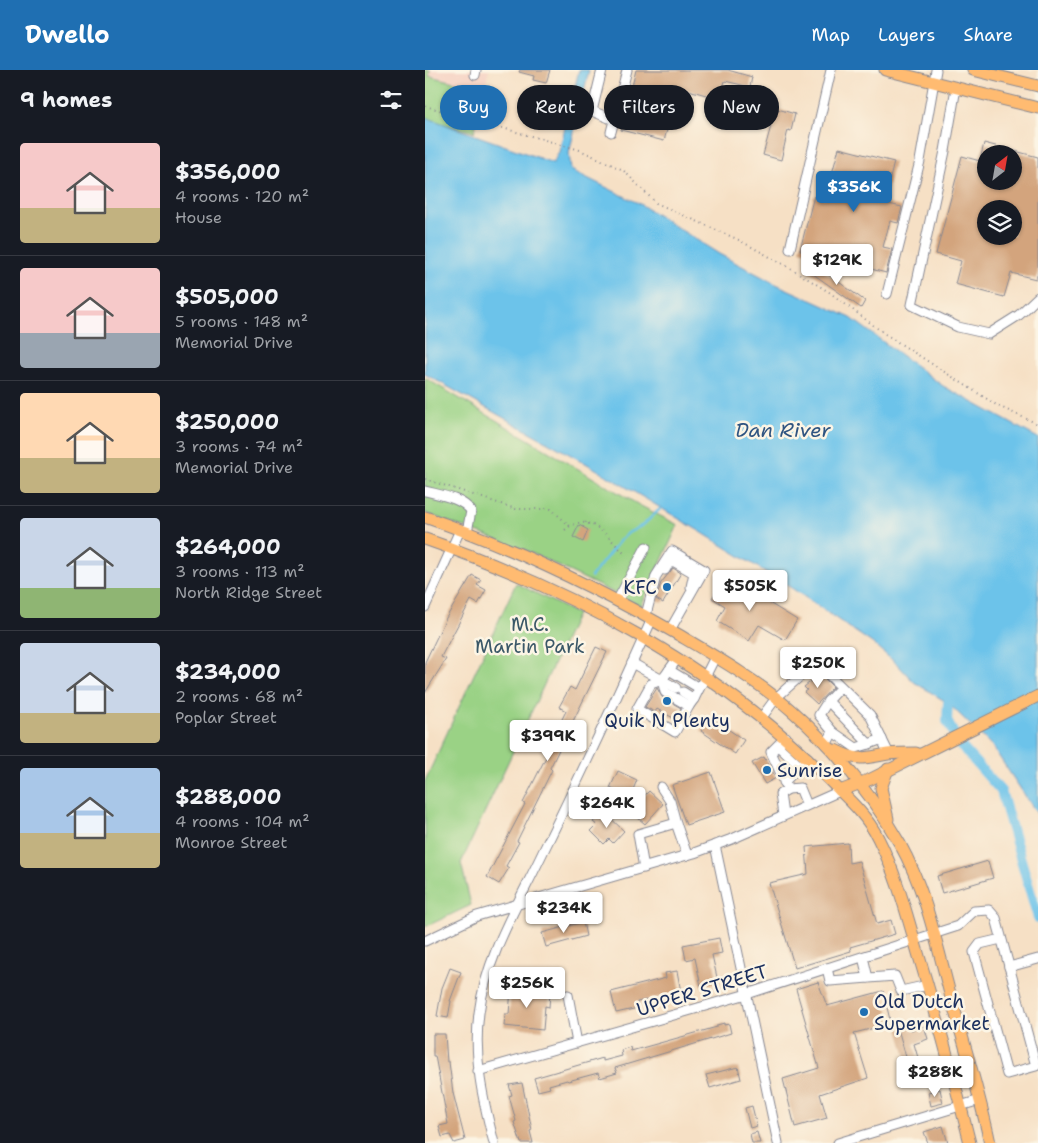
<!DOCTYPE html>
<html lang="en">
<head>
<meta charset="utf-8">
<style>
	body { margin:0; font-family:"Shantell Sans",sans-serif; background:#20242c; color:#f1f3f6; height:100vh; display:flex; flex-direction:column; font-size:19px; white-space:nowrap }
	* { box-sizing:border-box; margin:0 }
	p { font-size:16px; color:#9ea1a6 }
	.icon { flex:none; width:28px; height:28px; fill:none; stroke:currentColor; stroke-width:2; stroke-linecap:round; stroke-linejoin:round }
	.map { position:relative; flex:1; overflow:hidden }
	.drawer { display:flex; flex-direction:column; background:#171b24; width:425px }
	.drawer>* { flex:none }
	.top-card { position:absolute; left:15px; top:15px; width:475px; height:45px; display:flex; gap:10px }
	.needle { width:32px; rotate:31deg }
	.buttons { position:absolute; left:552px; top:75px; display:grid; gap:10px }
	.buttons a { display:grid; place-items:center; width:45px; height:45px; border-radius:50%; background:#171b24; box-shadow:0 1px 4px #0004; font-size:25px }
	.price { position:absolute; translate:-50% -42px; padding:0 11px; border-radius:5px; background:#fff; color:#222; font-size:16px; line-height:32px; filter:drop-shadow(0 1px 2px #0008) }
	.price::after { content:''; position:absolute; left:50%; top:30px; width:15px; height:11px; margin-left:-8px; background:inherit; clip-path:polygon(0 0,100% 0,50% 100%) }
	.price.current { background:#1f6fb2; color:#fff }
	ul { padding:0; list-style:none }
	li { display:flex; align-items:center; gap:15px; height:125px; padding:0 20px }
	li+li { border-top:1px solid #363941 }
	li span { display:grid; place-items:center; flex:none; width:140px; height:100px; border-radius:5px; color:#555 }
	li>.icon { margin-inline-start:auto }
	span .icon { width:60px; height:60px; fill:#fffc; stroke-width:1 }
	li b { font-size:21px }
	h2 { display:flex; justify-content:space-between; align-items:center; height:60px; padding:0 20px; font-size:21px }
	.chip { padding:0 18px; border-radius:22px; background:#171b24; box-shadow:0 1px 4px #0004; font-size:18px; line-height:45px }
	.chip.current { background:#1f6fb2; color:#fff }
	header { display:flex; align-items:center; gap:30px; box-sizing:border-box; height:70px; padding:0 25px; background:#1f6fb2; color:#fff }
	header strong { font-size:24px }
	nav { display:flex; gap:28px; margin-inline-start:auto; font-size:18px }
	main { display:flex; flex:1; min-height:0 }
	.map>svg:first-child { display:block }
</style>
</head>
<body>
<header>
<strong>Dwello</strong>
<nav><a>Map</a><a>Layers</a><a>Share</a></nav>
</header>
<main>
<section class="drawer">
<h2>9 homes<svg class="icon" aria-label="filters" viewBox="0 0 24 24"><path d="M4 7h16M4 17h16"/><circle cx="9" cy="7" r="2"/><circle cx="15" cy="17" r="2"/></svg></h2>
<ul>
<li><span style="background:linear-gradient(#f6c9c9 65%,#c2b280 0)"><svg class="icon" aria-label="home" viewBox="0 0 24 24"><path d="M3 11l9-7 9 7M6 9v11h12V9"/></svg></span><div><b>$356,000</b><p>4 rooms · 120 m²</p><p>House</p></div></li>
<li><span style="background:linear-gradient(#f6c9c9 65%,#9aa5b1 0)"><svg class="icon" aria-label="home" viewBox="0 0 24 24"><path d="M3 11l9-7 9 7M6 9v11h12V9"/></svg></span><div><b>$505,000</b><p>5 rooms · 148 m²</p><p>Memorial Drive</p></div></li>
<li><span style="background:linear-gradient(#ffd9b3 65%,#c2b280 0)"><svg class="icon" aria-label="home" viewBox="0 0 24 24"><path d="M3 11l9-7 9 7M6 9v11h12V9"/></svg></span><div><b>$250,000</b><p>3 rooms · 74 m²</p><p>Memorial Drive</p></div></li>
<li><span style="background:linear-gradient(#c9d6e8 70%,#8fb573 0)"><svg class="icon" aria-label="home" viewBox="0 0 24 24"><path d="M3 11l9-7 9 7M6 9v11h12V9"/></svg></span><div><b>$264,000</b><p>3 rooms · 113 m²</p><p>North Ridge Street</p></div></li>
<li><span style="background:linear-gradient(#c9d6e8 70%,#c2b280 0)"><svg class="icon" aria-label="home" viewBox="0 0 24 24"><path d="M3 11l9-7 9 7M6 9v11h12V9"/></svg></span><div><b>$234,000</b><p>2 rooms · 68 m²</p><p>Poplar Street</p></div></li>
<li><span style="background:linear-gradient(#a9c7e8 65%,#c2b280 0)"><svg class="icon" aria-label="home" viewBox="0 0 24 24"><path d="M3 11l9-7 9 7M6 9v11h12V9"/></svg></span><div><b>$288,000</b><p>4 rooms · 104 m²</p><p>Monroe Street</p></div></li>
</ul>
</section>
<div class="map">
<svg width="613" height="1073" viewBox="0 0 613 1073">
	<rect width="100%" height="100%" fill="#fcf5e5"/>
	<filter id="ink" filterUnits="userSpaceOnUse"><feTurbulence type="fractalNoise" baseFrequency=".02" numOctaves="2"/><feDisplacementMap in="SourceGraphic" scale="10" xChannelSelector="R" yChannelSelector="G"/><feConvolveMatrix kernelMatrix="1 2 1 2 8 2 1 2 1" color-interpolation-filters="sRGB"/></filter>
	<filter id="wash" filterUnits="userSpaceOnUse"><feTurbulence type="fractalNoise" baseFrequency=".0096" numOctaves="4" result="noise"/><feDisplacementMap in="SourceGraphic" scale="20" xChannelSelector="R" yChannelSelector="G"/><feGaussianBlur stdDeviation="1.12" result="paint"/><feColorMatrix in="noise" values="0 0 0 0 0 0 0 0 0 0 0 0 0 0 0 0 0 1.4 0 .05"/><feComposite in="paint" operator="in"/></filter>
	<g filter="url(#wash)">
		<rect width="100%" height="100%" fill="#f6e0c5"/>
		<path fill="#f6d2c3" d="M5 0H64L59 19 3 6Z"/>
		<g fill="#9ad285" stroke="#5a8072">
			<path d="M0 0H5L4 6 59 19 49 62 0 49Z"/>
			<path d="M0 308 214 435 253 455 216 536 100 480 0 443Z"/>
			<path d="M91 513 152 544 36 793 46 835 0 857V711Z"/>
		</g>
		<path fill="#6cc3ea" stroke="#4479a4" d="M154 0H164L144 83 146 100 215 134 294 184 351 214 426 248 518 316 613 368V745L567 676 523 633 489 612 472 594 447 573 368 519 276 462 164 395 0 304V47L128 93 134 82Z"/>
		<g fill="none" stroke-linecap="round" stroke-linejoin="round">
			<path stroke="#6cc3ea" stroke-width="2.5" d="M166 507 195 470 203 463 218 455 235 439"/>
			<path stroke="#6cc3ea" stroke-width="10" d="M523 633 522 651 535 675 576 721 613 848"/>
		</g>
		<g id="blocks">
			<g fill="#d3a47d" fill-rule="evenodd">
				<path d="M95 0H125L121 13 108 10 109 6 94 2Z"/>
				<path d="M211 0H303L327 7 325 17 300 11 295 29 253 17 239 71 196 60Z"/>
				<path d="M346 37 370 44 366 61 363 60 356 90 338 85 346 56 342 55Z"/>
				<path d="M559 73 613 87V202L611 209 586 203 579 227 530 214 536 191 511 184 537 86 555 91ZM561 84H589V111H561ZM561 139H589V166H561Z"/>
				<path d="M414 78 469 92 459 133 477 137 473 153 465 151 458 177 467 179 461 203 375 180 389 126 400 129Z"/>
				<path d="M389 194 440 231 436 238 384 201Z"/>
				<path d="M154 455 163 460 158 472 148 467Z"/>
				<path d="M248 498 256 503 238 533 231 529 236 513Z"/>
				<path d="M47 505 56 510 52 515 61 520 53 534 46 530 18 583 16 587 21 589 0 623V592L21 548Z"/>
				<path d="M300 506 372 550 360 570 334 555 324 571 292 551 300 536 287 528Z"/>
				<path d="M171 577 182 582 125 698 127 700 92 771 94 772 81 796 84 798 74 814 62 807 100 734 98 733 122 685 120 684 141 641 134 637 145 617 150 620Z"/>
				<path d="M395 604 408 617 392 634 379 622 382 620 379 617Z"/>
				<path d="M232 618 237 627 256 638 250 649 232 639 230 642 220 637Z"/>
				<path d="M285 647 319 670 310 684 276 661Z"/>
				<path d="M339 687 351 708 340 714 327 693Z"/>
				<path d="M193 701 212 710 205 727 185 718Z"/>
				<path d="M286 702 300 742 261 755 247 715Z"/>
				<path d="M224 721 238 734 220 754 205 741Z"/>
				<path d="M178 741 199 761 188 773 184 769 179 774 166 761 172 755 168 752Z"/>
				<path d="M423 773 424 793 434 791 452 854 466 850 470 864 425 877 426 881 370 898 344 813 383 804 381 777Z"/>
				<path d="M563 791 568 808 517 823 512 806Z"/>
				<path d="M158 852 161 866 121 877 117 863Z"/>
				<path d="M294 868 297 883 287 885 293 912 276 916 270 888 261 890 258 875Z"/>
				<path d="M25 898 36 902 25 931H26L23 948 12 946 17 918Z"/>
				<path d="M252 901 256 922 212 932 213 938 191 943 186 922 241 908 240 903Z"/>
				<path d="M393 912 402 936 458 921 466 954 429 963 443 1008 395 1024 402 1048 370 1057 358 1009 394 998 371 919Z"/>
				<path d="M86 919 125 923 124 937 120 936 118 960 79 956 80 944H84Z"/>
				<path d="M299 953V955L304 954 306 963 190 998 192 1003 175 1008 173 1003 143 1011 142 1010 124 1015 125 1018 113 1021 109 1008 178 988V991L197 986 196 980 205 977 206 981 292 957V955Z"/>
				<path d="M485 956 486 960 499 956 503 969 489 974 496 998 485 1001 473 959Z"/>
				<path d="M8 964H20L22 992H24L28 1023 40 1070 29 1073 25 1065 17 1067 14 1056 23 1054 10 986H8Z"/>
				<path d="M313 997 316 1009 285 1018 281 1005Z"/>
				<path d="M97 1013 107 1060 105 1061 108 1073H96L89 1052 91 1051 84 1026 87 1025 84 1015Z"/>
				<path d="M515 1019 518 1033 506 1036 503 1022Z"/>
				<path d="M327 1036 332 1056 325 1058 320 1038Z"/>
				<path d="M518 1056 523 1073H503L499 1062Z"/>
				<path d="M332 1062 335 1073H327L325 1064Z"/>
			</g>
		</g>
	</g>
	<g filter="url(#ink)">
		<use href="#blocks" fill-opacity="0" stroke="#888892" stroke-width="1"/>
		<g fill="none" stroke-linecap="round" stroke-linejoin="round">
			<g stroke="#888892" stroke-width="11">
				<g id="minor">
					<path d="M177 0 167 41 189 50"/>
					<path d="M50 5 51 0"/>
					<path d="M531 18 520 81 487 235 533 257 564 264 594 245 613 227"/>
					<path d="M186 62 202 0"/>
					<path d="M365 179 406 0"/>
					<path d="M462 224 495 91 511 0"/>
					<path d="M0 421C15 425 37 428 46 441L42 462"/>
					<path d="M240 500 244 493 248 491 269 503 266 517"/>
					<path d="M192 531 221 477"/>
					<path d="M0 537 35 460"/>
					<path d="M221 545 231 506 247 481 279 500 245 560"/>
					<path d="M207 593 237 610 240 622 264 636 269 629"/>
					<path d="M244 600 274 618"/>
					<path d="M237 610 226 614 212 639 250 662 264 636"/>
					<path d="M416 617 403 631 444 674 457 669"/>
					<path d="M251 618 237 610 252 589"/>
					<path d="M258 622 269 629 290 587"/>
					<path d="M337 647 351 628 391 592 445 645 464 684"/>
					<path d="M408 662 431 678 444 674"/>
					<path d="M361 667 346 682 363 719 375 718 382 735"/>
					<path d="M401 675 408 662 394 645 403 631"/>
					<path d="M353 676 375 696"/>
					<path d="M359 712 383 688"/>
					<path d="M236 717 245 731 251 753"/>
					<path d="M358 745 355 724 363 719"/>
					<path d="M290 775 353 1073"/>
					<path d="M219 798 213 764 251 753 262 785"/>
					<path d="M0 871 52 846 269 783 307 769 415 721"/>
					<path d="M438 887 443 908"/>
					<path d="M584 897 613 889"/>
					<path d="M402 898 405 911 470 906 476 921 503 915"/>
					<path d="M143 925 152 973"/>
					<path d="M53 1001 322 924 533 856 549 841 564 840 571 848 611 996 582 1004 549 882 555 874 576 869"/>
					<path d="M69 1073C58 1030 48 988 54 943 61 886 94 833 118 782 156 705 192 627 227 549"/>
					<path d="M413 1073 555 1030"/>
				</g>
			</g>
			<g stroke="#888892" stroke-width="13">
				<g id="major">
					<path d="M460 0 613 38"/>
					<path d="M548 0 613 16"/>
					<path d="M0 447C88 477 174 519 254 565 293 588 333 611 367 641 409 678 447 725 475 774 500 819 511 871 524 920 538 971 554 1021 565 1073"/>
					<path d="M0 469C144 519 295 598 402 708 421 727 441 744 453 768 471 803 482 845 493 883 512 946 529 1009 545 1073"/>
					<path d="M410 680C433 692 439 688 463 684 472 683 482 683 491 683"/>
					<path d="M415 721 446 709 613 626"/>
					<path d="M463 749 456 718 463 699"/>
				</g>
			</g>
			<g stroke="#888892" stroke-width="2" stroke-dasharray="1 4" stroke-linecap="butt">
				<path d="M0 36 155 80 198 100 231 133 314 170 367 199 404 222 460 264 573 336 613 354"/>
				<path d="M0 409 91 439H126L145 456"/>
				<path d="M158 457 161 452"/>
				<path d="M140 460C165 439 183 468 201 485"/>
			</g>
			<use href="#minor" stroke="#fff" stroke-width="9"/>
			<use href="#major" stroke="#ffbb71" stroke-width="11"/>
		</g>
	</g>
	<g fill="#1f6fb2" stroke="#fcf5e5" stroke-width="2">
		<circle cx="242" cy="517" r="5"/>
		<circle cx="242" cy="631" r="5"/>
		<circle cx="342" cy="700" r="5"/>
		<circle cx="439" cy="942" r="5"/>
	</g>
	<g text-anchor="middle" stroke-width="5" stroke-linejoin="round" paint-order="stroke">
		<g font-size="19" fill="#1b2f5e" stroke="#fcf5e5" text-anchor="start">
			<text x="232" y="524" text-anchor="end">KFC</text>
			<text x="242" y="657" text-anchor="middle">Quik N Plenty</text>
			<text x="352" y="707">Sunrise</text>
			<text x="449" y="938">Old Dutch<tspan x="449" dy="22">Supermarket</tspan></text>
		</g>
		<g font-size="19" fill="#3b5868" stroke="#fcf5e5">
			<text x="105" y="561">M.C.<tspan x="105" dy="22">Martin Park</tspan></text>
		</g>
		<g font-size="19" fill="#1b2f5e" stroke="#fcf5e5">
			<text transform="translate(277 920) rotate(-17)" y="7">UPPER STREET</text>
		</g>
		<g font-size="20" font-style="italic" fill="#2f5481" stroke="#fcf5e5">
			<text x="358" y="367">Dan River</text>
		</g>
	</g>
</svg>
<div class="buttons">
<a><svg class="needle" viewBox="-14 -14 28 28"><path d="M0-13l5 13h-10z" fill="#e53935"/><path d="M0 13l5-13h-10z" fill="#9ea1a6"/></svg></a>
<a><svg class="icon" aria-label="layers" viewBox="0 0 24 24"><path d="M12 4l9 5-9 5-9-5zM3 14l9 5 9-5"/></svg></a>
</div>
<b class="price current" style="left:429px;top:143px">$356K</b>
<b class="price" style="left:412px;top:216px">$129K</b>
<b class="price" style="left:325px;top:542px">$505K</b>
<b class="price" style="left:393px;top:619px">$250K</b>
<b class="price" style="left:123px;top:692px">$399K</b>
<b class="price" style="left:182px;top:759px">$264K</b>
<b class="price" style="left:139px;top:864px">$234K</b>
<b class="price" style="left:102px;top:939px">$256K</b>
<b class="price" style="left:510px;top:1028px">$288K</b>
<div class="top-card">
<a class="chip current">Buy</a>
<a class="chip">Rent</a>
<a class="chip">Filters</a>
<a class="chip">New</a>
</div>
</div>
</main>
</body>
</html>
